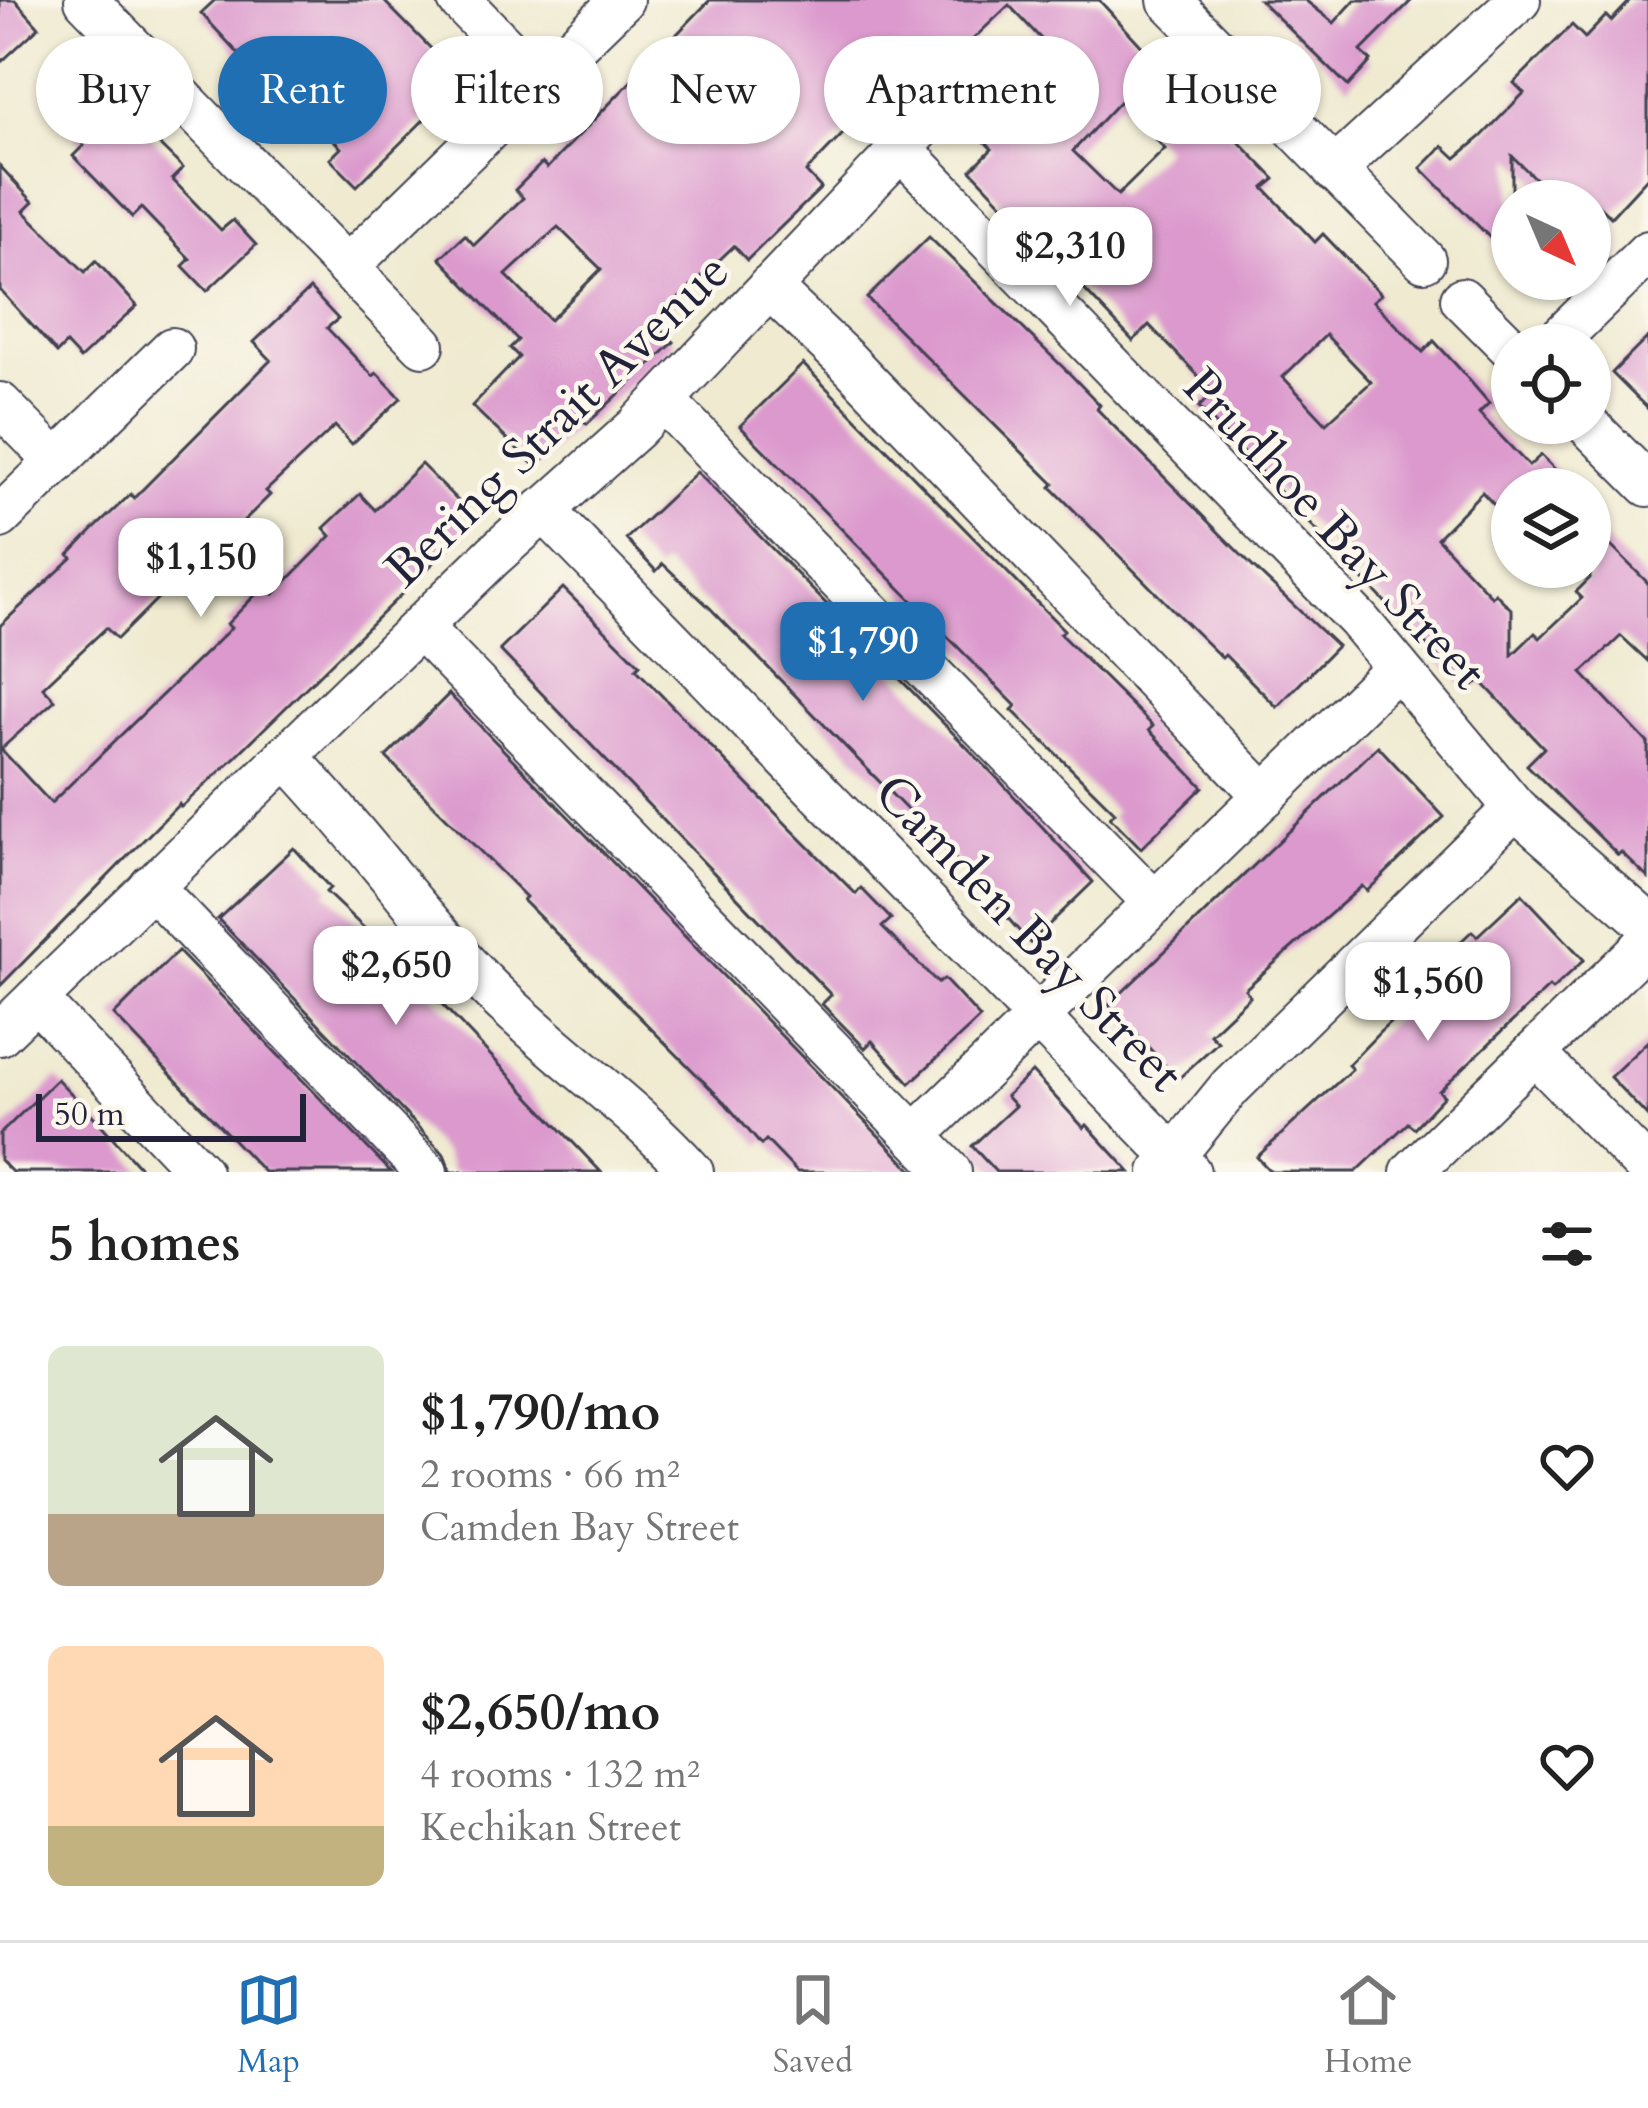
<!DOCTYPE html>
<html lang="en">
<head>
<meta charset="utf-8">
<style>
	body { margin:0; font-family:Cardo,serif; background:#f6f6f6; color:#222; height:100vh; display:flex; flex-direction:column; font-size:45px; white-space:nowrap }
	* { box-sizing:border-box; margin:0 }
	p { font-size:39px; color:#767676 }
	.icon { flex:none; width:66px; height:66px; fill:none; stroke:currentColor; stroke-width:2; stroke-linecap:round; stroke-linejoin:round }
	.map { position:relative; height:1172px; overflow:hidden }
	.drawer { display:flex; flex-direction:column; background:#fff; flex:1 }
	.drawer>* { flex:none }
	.guide { position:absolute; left:36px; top:36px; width:1578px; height:108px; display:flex; gap:24px }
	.needle { width:78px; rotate:136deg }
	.tools { position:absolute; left:1491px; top:180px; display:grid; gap:24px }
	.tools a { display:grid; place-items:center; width:120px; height:120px; border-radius:50%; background:#fff; box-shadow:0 3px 9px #0004; font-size:60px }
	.scale { position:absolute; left:36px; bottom:30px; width:270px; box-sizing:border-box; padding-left:12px; border:6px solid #22223b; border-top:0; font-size:33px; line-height:42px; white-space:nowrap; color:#22223b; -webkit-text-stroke:9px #fbf7ec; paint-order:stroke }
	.price { position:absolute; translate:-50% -102px; padding:0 27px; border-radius:24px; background:#fff; color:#222; font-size:39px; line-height:78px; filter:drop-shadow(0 3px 6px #0008) }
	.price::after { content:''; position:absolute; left:50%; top:72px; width:36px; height:27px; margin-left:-18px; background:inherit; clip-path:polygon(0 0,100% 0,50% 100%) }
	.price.current { background:#1f6fb2; color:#fff }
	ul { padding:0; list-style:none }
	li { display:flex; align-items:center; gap:36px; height:300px; padding:0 48px }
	li span { display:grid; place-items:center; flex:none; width:336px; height:240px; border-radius:18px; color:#555 }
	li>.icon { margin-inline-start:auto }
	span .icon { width:144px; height:144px; fill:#fffc; stroke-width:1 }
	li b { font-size:51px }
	h2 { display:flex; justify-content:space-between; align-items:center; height:144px; padding:0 48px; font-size:51px }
	.tag { padding:0 42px; border-radius:54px; background:#fff; box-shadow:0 3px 9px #0004; font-size:42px; line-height:108px }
	.tag.current { background:#1f6fb2; color:#fff }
	.tab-bar { display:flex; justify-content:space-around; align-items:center; height:168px; border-top:3px solid #e0e0e0; background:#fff; font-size:33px; color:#767676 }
	.tab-bar a { display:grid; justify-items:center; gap:6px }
	.tab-bar .current { color:#1f6fb2 }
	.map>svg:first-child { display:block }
</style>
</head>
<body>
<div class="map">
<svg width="1648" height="1172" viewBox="0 0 1648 1172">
	<rect width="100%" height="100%" fill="#fbf7ec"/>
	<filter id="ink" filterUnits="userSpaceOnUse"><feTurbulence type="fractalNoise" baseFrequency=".00833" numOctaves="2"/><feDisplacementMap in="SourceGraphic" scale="24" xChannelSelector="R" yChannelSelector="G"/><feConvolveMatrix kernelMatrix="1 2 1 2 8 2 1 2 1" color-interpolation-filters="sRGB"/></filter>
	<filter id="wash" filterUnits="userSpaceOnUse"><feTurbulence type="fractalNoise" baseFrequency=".004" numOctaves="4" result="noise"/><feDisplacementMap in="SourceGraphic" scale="48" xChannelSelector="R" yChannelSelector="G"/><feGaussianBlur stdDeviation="2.7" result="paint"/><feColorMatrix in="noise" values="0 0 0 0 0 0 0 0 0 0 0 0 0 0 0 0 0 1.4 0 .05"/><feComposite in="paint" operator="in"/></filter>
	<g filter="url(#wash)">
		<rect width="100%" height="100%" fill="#efead0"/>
		<g id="blocks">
			<g fill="#db99cd" fill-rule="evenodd">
				<path d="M0 0H15L39 27 0 63Z"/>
				<path d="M215 0H383L463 81 357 186 330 159 341 148 293 96 280 108 255 81 260 77 201 13Z"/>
				<path d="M710 0H1099L1158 64 1151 71 1204 127 1215 117 1275 179 1264 188 1315 242 1323 234 1381 294 1373 301 1423 352 1434 341 1458 367 1489 403 1479 413 1529 466 1541 455 1574 489H1512V524L1482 492 1437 538 1492 597 1495 593 1512 610V655L1535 633 1540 638 1582 598 1576 592 1590 578V525L1648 583V661L1621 636 1582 673 1648 743V878L1621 852 1618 855 1527 765 1544 748 1480 680 1469 690 1199 407 1214 392 1149 325 1133 341 971 170 992 149 982 139 1060 59 1009 5 887 121 871 105 806 172 821 188 747 260 734 246 654 322 674 342 587 424 582 419 536 467 472 406 519 357 510 348 518 340 440 258 465 235 474 245 523 198 515 190 542 163 547 168ZM1120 101 1165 149 1118 195 1073 151ZM558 227 601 269 550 320 506 275ZM1326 335 1371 382 1326 423 1283 377Z"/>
				<path d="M1260 0H1305L1334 23 1355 0H1412L1361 51 1371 61 1348 86Z"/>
				<path d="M1631 0H1648V177L1611 217 1594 201H1558L1512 156V260L1421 168 1443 146 1456 158 1481 137 1524 93 1514 83 1572 25 1585 38 1606 16 1611 21Z"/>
				<path d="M102 89 183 168 172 179 221 230 233 220 256 245 207 291 183 266 190 259 141 208 132 217 73 156 84 145 65 126Z"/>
				<path d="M0 166 33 202 24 211 85 272 96 261 137 306 80 359 66 344 57 353 0 290Z"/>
				<path d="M929 237 1070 374 1100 405 1097 409 1253 567 1337 646 1277 707 1225 655 1222 658 1175 612 1051 487 1054 484 867 298Z"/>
				<path d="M310 289 338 319 327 328 373 376 377 373 401 398 352 444 335 426 266 491 270 495 198 566 202 571 178 595 170 586 117 639 106 628 43 687 55 700 1 749 51 803 231 628 227 624 265 585 274 594 331 536 324 528 360 494 375 510 421 464 463 506 453 516 467 530 230 762 181 807 179 804 0 986V626L72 558 69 555 94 529 131 494 134 498 271 360 254 342Z"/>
				<path d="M1648 337V409L1612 373Z"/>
				<path d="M803 364 1064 630 1060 634 1153 726 1149 730 1203 787 1141 848 1110 817 1115 812 1012 710 1016 706 740 426Z"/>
				<path d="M697 472 1000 781 1093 882 1030 943 955 859 710 608 663 564 656 571 626 539Z"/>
				<path d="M563 588 640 665 636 669 788 826 856 894 861 888 891 919 882 927 938 983 944 979 980 1018 910 1083 872 1041 865 1048 822 1004 831 995 500 650Z"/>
				<path d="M449 694 914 1172H797L766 1140 761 1145 726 1104 523 900 526 897 386 757Z"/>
				<path d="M1378 746 1444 817 1367 891 1362 886 1245 989 1250 996 1210 1034 1218 1042 1178 1079 1109 1005Z"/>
				<path d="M294 848 330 888 326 892 420 981 601 1172H451L444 1154 218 919Z"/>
				<path d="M1522 894 1584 960 1552 990 1549 987 1439 1091 1444 1096 1414 1128 1408 1123 1356 1172H1271L1257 1157 1352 1069 1348 1065 1380 1032 1445 972 1437 964 1472 931 1477 936Z"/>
				<path d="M178 951 391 1172H264L197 1102 114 1015Z"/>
				<path d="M1648 1041V1117L1610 1077Z"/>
				<path d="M1032 1072 1084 1128 1087 1125 1130 1172H996L972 1146 1015 1106 1006 1096Z"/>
				<path d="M57 1079 95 1118 144 1172H12L0 1160V1134Z"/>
			</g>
		</g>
	</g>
	<g filter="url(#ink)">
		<use href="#blocks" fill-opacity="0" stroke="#414051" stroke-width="3"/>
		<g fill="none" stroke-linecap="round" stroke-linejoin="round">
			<g stroke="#414051" stroke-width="46">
				<g id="minor">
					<path d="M86 0 423 345"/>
					<path d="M459 0 538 81"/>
					<path d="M1169 0 1424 260"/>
					<path d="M899 147 1358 620 1515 808 1648 924"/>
					<path d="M1334 170 1519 0"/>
					<path d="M347 267 622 0"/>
					<path d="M769 287 847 361 1265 796"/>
					<path d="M1462 299 1512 349"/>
					<path d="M1553 345 1648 252"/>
					<path d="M663 400 1155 903"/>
					<path d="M0 404 57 462"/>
					<path d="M1586 423 1648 485"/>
					<path d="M543 509 1189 1172"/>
					<path d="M0 517 172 349"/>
					<path d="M420 627 950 1172"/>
					<path d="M286 756C357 829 415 913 487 986 552 1052 630 1103 692 1172"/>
					<path d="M151 886 426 1172"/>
					<path d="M36 999 200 1172"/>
					<path d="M0 1034 494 555 636 428 972 74"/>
					<path d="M1534 1053 1648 1169"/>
					<path d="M915 1136 1397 667"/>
					<path d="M1161 1172 1230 1087 1515 808"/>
					<path d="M1412 1172 1648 942"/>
				</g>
			</g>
			<use href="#minor" stroke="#fff" stroke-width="42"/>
		</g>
	</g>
	<g text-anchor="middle" stroke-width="9" stroke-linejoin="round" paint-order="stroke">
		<g font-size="51" fill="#22223b" stroke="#fbf7ec">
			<text transform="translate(556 419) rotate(-44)" y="18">Bering Strait Avenue</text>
			<text transform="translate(1336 528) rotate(47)" y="18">Prudhoe Bay Street</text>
			<text transform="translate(1030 932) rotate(46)" y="18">Camden Bay Street</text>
		</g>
	</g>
</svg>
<div class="tools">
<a><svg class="needle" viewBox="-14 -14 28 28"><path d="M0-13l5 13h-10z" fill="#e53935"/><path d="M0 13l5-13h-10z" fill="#767676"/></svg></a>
<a><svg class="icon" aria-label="locate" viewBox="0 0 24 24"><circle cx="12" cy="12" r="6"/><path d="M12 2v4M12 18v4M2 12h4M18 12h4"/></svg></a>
<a><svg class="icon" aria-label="layers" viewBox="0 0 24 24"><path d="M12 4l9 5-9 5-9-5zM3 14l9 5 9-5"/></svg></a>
</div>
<div class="scale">50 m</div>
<b class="price" style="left:1070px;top:309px">$2,310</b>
<b class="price" style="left:201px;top:620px">$1,150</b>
<b class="price current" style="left:863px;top:704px">$1,790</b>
<b class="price" style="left:396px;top:1028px">$2,650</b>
<b class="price" style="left:1428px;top:1044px">$1,560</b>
<div class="guide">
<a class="tag">Buy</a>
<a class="tag current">Rent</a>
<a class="tag">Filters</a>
<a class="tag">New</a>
<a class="tag">Apartment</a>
<a class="tag">House</a>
</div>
</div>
<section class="drawer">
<h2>5 homes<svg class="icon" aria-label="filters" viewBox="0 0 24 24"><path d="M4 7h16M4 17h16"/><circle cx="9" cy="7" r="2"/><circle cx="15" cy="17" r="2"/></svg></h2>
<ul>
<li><span style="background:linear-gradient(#dfe7d0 70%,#b9a48a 0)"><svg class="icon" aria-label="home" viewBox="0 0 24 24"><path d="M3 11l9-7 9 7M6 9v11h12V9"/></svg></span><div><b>$1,790/mo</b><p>2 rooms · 66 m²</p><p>Camden Bay Street</p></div><svg class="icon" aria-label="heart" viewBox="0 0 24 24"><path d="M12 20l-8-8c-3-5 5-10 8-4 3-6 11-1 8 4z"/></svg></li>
<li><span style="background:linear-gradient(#ffd9b3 75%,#c2b280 0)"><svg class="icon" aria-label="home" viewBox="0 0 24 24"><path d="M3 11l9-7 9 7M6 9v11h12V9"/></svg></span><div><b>$2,650/mo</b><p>4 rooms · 132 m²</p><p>Kechikan Street</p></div><svg class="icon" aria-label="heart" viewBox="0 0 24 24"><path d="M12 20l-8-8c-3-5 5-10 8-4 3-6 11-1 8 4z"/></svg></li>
</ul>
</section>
<nav class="tab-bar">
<a class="current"><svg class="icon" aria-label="map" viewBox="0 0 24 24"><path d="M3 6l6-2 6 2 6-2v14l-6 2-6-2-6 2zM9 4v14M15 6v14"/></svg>Map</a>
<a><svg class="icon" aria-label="saved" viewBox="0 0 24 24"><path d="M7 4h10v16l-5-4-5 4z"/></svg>Saved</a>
<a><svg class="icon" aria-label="home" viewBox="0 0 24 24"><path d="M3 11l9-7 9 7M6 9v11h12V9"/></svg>Home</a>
</nav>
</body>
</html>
